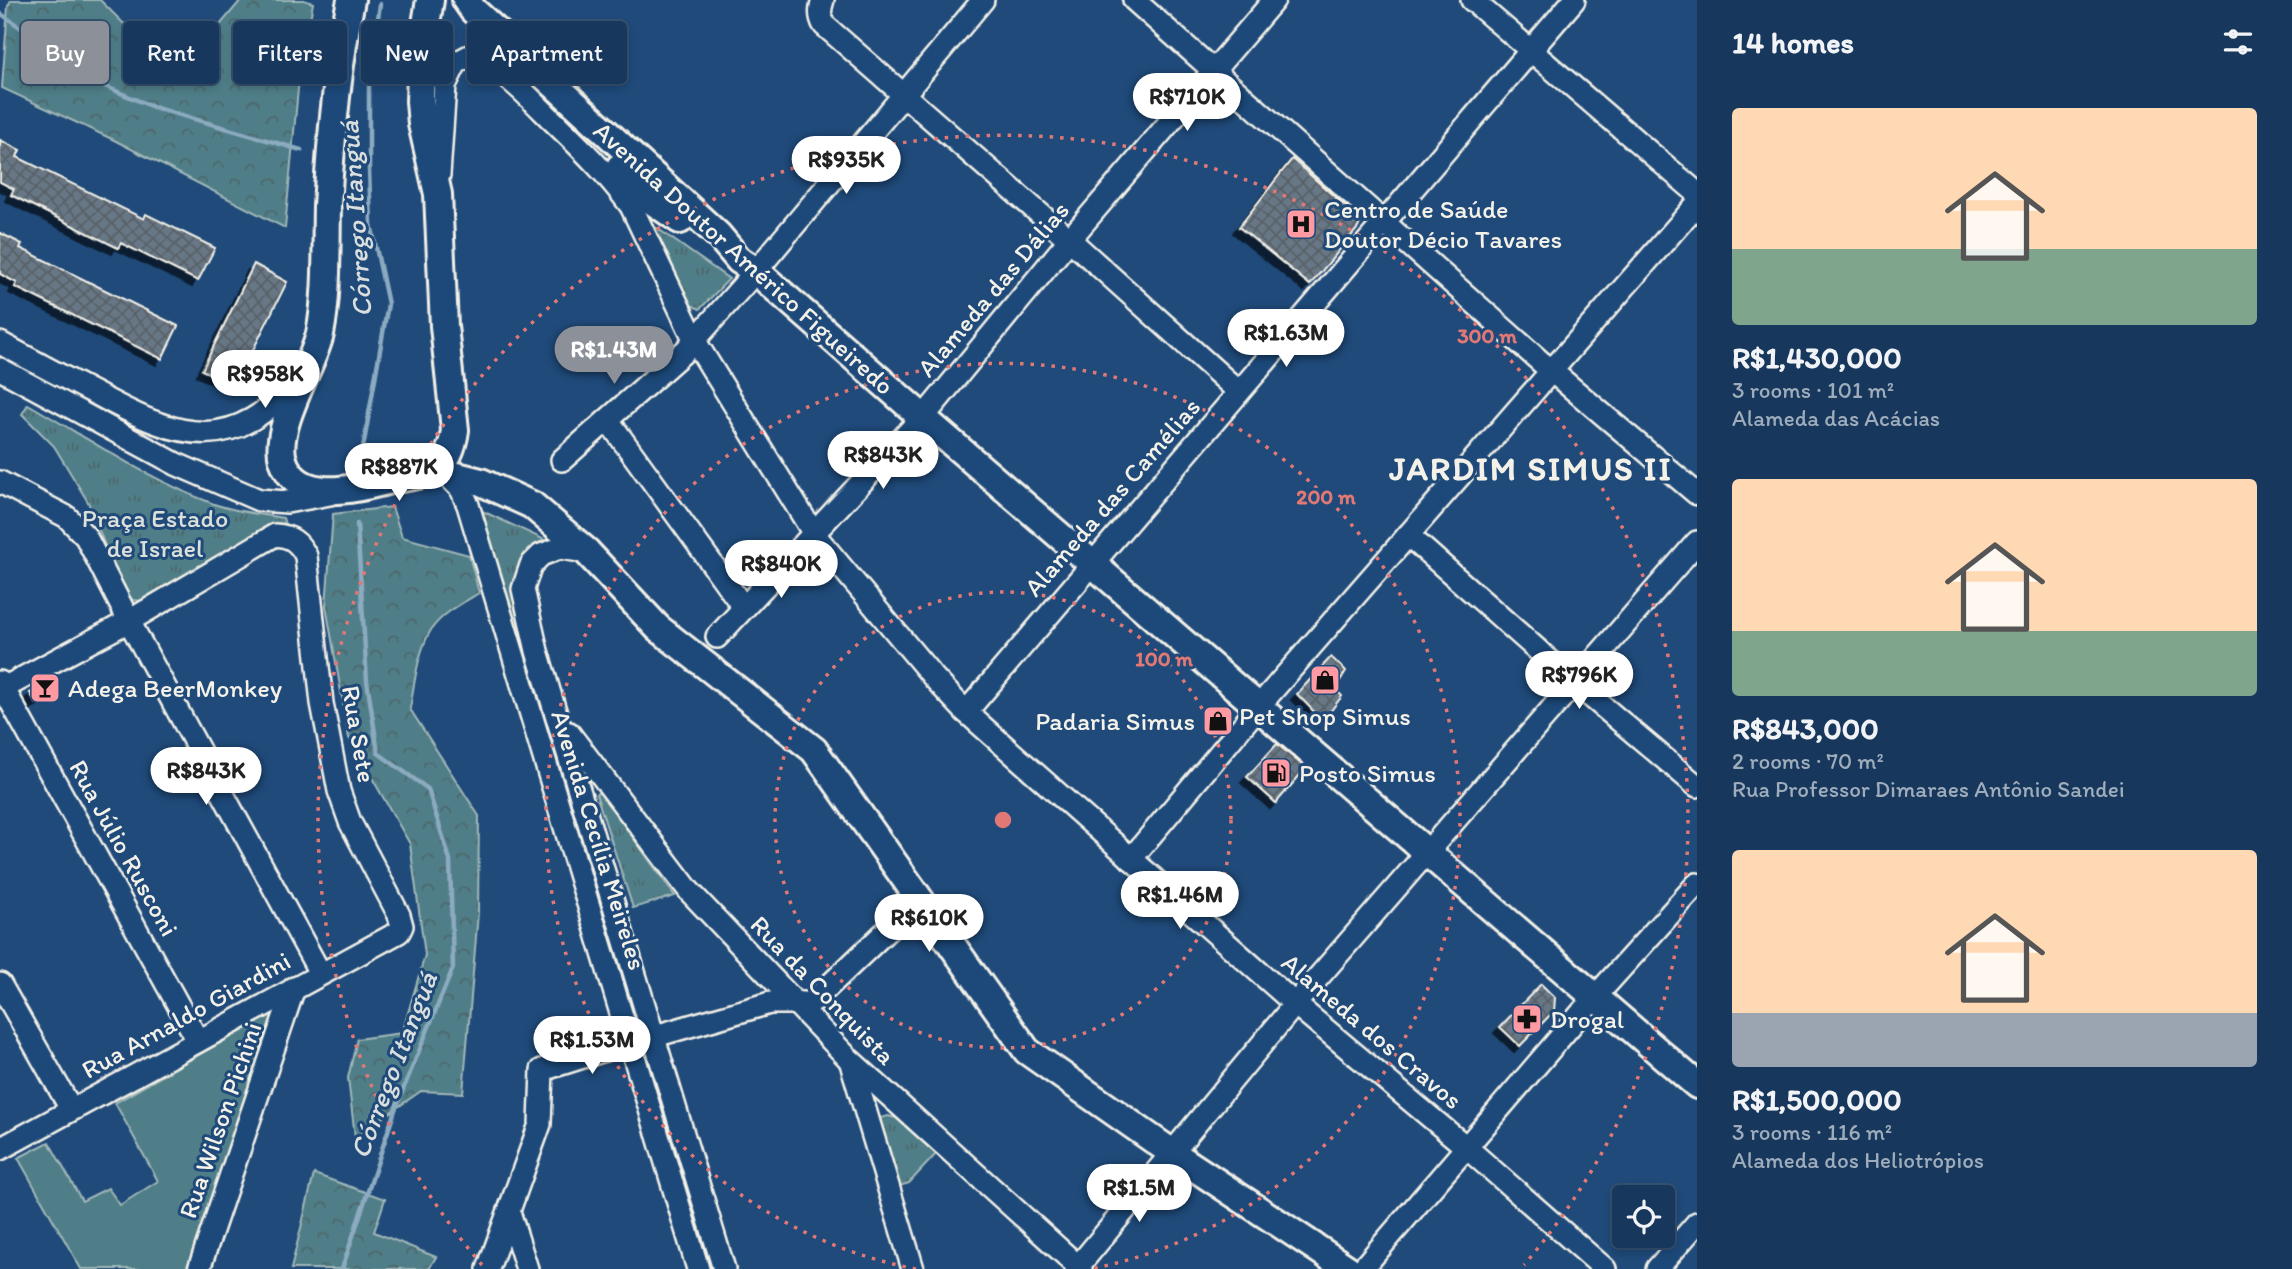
<!DOCTYPE html>
<html lang="en">
<head>
<meta charset="utf-8">
<style>
	body { margin:0; font-family:Itim,sans-serif; background:#203f62; color:#f1f3f6; height:100vh; display:flex; flex-direction:column; font-size:26px; white-space:nowrap }
	* { box-sizing:border-box; margin:0 }
	p { font-size:23px; color:#9eacbb }
	.icon { flex:none; width:38px; height:38px; fill:none; stroke:currentColor; stroke-width:2; stroke-linecap:round; stroke-linejoin:round }
	.map { position:relative; flex:1; overflow:hidden }
	.side { display:flex; flex-direction:column; background:#17385c; width:595px }
	.side>* { flex:none }
	.top-card { position:absolute; left:21px; top:21px; width:665px; height:63px; display:flex; gap:14px }
	.buttons { position:absolute; left:1612px; top:1185px; display:grid; gap:14px }
	.buttons a { display:grid; place-items:center; width:63px; height:63px; border-radius:7px; background:#17385c; box-shadow:0 4px 10px #0003,0 0 0 2px #365272; font-size:35px }
	.price { position:absolute; translate:-50% -60px; padding:0 16px; border-radius:24px; background:#fff; color:#222; font-size:23px; line-height:46px; filter:drop-shadow(0 2px 4px #0008) }
	.price::after { content:''; position:absolute; left:50%; top:42px; width:21px; height:16px; margin-left:-10px; background:inherit; clip-path:polygon(0 0,100% 0,50% 100%) }
	.price.current { background:#8c9099; color:#fff }
	ul { padding:0; list-style:none }
	li { display:grid; align-content:center; gap:14px; height:371px; padding:0 35px }
	li span { display:grid; place-items:center; height:217px; border-radius:7px; color:#555 }
	li>.icon { margin-inline-start:auto }
	span .icon { width:126px; height:126px; fill:#fffc; stroke-width:1 }
	li b { font-size:30px }
	h2 { display:flex; justify-content:space-between; align-items:center; height:84px; padding:0 35px; font-size:30px }
	.tag { padding:0 24px; border-radius:7px; background:#17385c; box-shadow:0 4px 10px #0003,0 0 0 2px #365272; font-size:24px; line-height:63px }
	.tag.current { background:#8c9099; color:#fff }
	main { display:flex; flex:1; min-height:0 }
	.map>svg:first-child { display:block }
</style>
</head>
<body>
<main>
<div class="map">
<svg width="1697" height="1269" viewBox="0 0 1697 1269">
	<defs>
		<pattern id="forest-crowns" width="20" height="18" patternUnits="userSpaceOnUse" patternTransform="scale(1.75)"><rect width="20" height="18" fill="#507e88"/><path d="M2 6a3 3 0 1 1 6 0M12 15a3 3 0 1 1 6 0" fill="none" stroke="#4d666a"/></pattern>
		<pattern id="park-tufts" width="24" height="20" patternUnits="userSpaceOnUse" patternTransform="scale(1.75)"><rect width="24" height="20" fill="#507e88"/><path d="M3 7l-1-3M5 7V3M7 7l1-3M15 17l-1-3M17 17v-4M19 17l1-3" fill="none" stroke="#4d666a"/></pattern>
		<pattern id="building-cross-hatch" width="8" height="8" patternUnits="userSpaceOnUse" patternTransform="scale(1.75)"><rect width="8" height="8" fill="#677786"/><path d="M0 0l8 8M0 8l8-8" fill="none" stroke="#586066"/></pattern>
		<filter id="shadow"><feDropShadow dx="-6" dy="6" stdDeviation="0" flood-color="#0009"/></filter>
	</defs>
	<rect width="100%" height="100%" fill="#1f4a7a"/>
	<filter id="ink" filterUnits="userSpaceOnUse"><feTurbulence type="fractalNoise" baseFrequency=".0143" numOctaves="2"/><feDisplacementMap in="SourceGraphic" scale="14" xChannelSelector="R" yChannelSelector="G"/><feConvolveMatrix kernelMatrix="1 2 1 2 8 2 1 2 1" color-interpolation-filters="sRGB"/></filter>
	<g filter="url(#ink)">
		<path fill="#507e88" stroke="#a2b8b8" stroke-width="2" d="M270 1014H275L189 1269H81L18 1158 49 1142 82 1201 108 1188 120 1205 158 1181 115 1103Z"/>
		<g fill="url(#forest-crowns)" stroke="#a2b8b8" stroke-width="2">
			<path d="M11 0H100L123 23 199 50 241 0H304L313 3 298 89 285 228 114 140 2 88 8 6Z"/>
			<path d="M392 507 402 537 469 555 479 593C463 603 442 613 431 630 418 651 414 685 410 709L479 816 478 913 463 1093 421 1091 355 1137 348 1078 357 1039 402 1033 425 955 410 844 349 738 326 606 333 514Z"/>
			<path d="M314 1174 385 1199 374 1232 436 1257 429 1269H291Z"/>
		</g>
		<g fill="url(#park-tufts)" stroke="#a2b8b8" stroke-width="2">
			<path d="M654 226 729 279 700 309 691 305Z"/>
			<path d="M28 404C89 439 149 480 214 504 237 512 260 514 283 518L285 525 261 532 142 601 133 600 123 592 88 502 54 446 22 414Z"/>
			<path d="M480 510 545 540 529 548 525 553 518 569 513 588 526 640 518 642Z"/>
			<path d="M600 792 675 896 633 908 596 794Z"/>
			<path d="M888 1116 896 1118 936 1154 909 1183 899 1186 879 1128 880 1118Z"/>
		</g>
		<g fill="none" stroke-linecap="round" stroke-linejoin="round">
			<g stroke="#8cabc0" stroke-width="4.5">
				<path d="M0 13 100 84 153 107 301 150"/>
				<path d="M359 471 388 304 371 224 369 169V84L380 4"/>
				<path d="M342 1269 396 1107 453 968 450 860 428 789 378 753 367 681 357 524"/>
			</g>
		</g>
		<g fill="url(#building-cross-hatch)" stroke="#f4f1e8" stroke-width="2" filter="url(#shadow)">
			<path d="M0 140 20 150 17 157 144 219 146 214 215 248 198 281 121 243 118 248 11 195 14 189 0 182Z"/>
			<path d="M1292 159 1361 220 1358 228 1310 285 1239 227Z"/>
			<path d="M0 233 22 244 20 248 178 326 162 359 15 287 17 283 0 274Z"/>
			<path d="M254 264 287 282 235 386 202 370Z"/>
			<path d="M1331 657 1346 671 1335 689 1342 696 1323 721 1297 694Z"/>
			<path d="M43 686 49 696 36 703 30 693Z"/>
			<path d="M1277 744 1306 768 1276 803 1247 777Z"/>
			<path d="M1541 984 1555 998 1554 1011 1520 1046 1500 1027Z"/>
		</g>
		<g fill="none" stroke-linecap="round" stroke-linejoin="round">
			<g stroke="#f4f1e8" stroke-width="26">
				<g id="minor">
					<path d="M823 0C820 9 819 16 824 25L1079 248 1239 392"/>
					<path d="M1134 0 1541 362 1697 494"/>
					<path d="M1472 0 1697 193"/>
					<path d="M439 175 445 85 456 63 469 56C501 67 526 94 550 118 579 146 607 173 631 206L695 341 814 534 935 679 966 712 1295 1004 1466 1147 1605 1269"/>
					<path d="M0 343C33 361 67 379 100 396 181 440 234 456 300 376"/>
					<path d="M0 369 176 464 259 500 287 502 330 494"/>
					<path d="M608 420 744 608"/>
					<path d="M562 460 686 350 756 271 983 0"/>
					<path d="M446 474 461 489 468 505 698 1269"/>
					<path d="M0 482 67 517 86 537 129 621 320 973"/>
					<path d="M1408 535 1575 683 1697 786"/>
					<path d="M587 552 560 548 541 555 531 565 523 589 537 651 724 1269"/>
					<path d="M717 637 931 408 1070 239 1274 0"/>
					<path d="M0 682 198 1041"/>
					<path d="M0 690 129 621 275 535C291 536 299 542 306 556L322 703 339 791 350 822 399 915 402 926 399 932 0 1149"/>
					<path d="M966 712 1574 0"/>
					<path d="M569 733 690 892 849 1059 1081 1269"/>
					<path d="M1131 859 1259 706 1697 204"/>
					<path d="M0 984 71 1109"/>
					<path d="M655 1036 770 1003H811L920 899"/>
					<path d="M851 1063 913 1269"/>
					<path d="M509 1212 527 1269"/>
					<path d="M199 1269 294 988"/>
					<path d="M488 1269 540 1124 542 1070 630 1042"/>
					<path d="M1076 1269 1295 1004 1697 542"/>
					<path d="M1362 1269 1595 997 1697 884"/>
					<path d="M1657 1269 1697 1223"/>
				</g>
			</g>
			<g stroke="#f4f1e8" stroke-width="32">
				<g id="major">
					<path d="M351 0C337 68 331 136 327 206 326 247 328 294 320 334 312 368 273 427 283 460 298 506 358 488 391 480 404 477 421 476 433 471 447 464 453 445 455 430L444 326 438 194 422 124 420 101 422 48 430 0"/>
					<path d="M466 0 473 10 718 235 739 260 756 271 922 417 1697 1085"/>
					<path d="M620 167 648 198 680 220"/>
					<path d="M434 470 481 482 532 505 587 552 658 628 814 750 1027 1051 1171 1152 1348 1269"/>
				</g>
			</g>
			<use href="#minor" stroke="#1f4a7a" stroke-width="21"/>
			<use href="#major" stroke="#1f4a7a" stroke-width="26"/>
		</g>
	</g>
	<g fill="none" stroke="#e27875" stroke-width="3.5" stroke-dasharray="3.5 7">
		<circle cx="1003" cy="820" r="228"/>
		<path d="M916 1269A457 457 0 1 1 1090 1269"/>
		<path d="M482 1265A685 685 0 1 1 1524 1265"/>
	</g>
	<defs>
		<g id="hospital-square" transform="scale(1.575)"><rect x="-9" y="-9" width="18" height="18" rx="4" fill="#ff9aa2" stroke="#1f4a7a"/><path d="M-5-5h3v3.5h4V-5h3V5h-3V1.5h-4V5h-3Z" fill="#111"/></g>
		<g id="shop-square" transform="scale(1.575)"><rect x="-9" y="-9" width="18" height="18" rx="4" fill="#ff9aa2" stroke="#1f4a7a"/><path d="M-5-2.5h2.3a2.7 3.5 0 0 1 5.4 0H5L5.5 6h-11ZM-1.5-2.5h3a1.5 2.3 0 0 0-3 0Z" fill="#111"/></g>
		<g id="bar-square" transform="scale(1.575)"><rect x="-9" y="-9" width="18" height="18" rx="4" fill="#ff9aa2" stroke="#1f4a7a"/><path d="M-6-5H6L.8 .8V4.5H3.5V6h-7V4.5H-.8V.8Z" fill="#111"/></g>
		<g id="fuel-square" transform="scale(1.575)"><rect x="-9" y="-9" width="18" height="18" rx="4" fill="#ff9aa2" stroke="#1f4a7a"/><path d="M-5.5-6h7V0h2V4h1.3V-2.5L3-4.5l.8-.8L6-3V5H2.5V1h-1V6h-7ZM-4.2-4.7v3.2H.2V-4.7Z" fill="#111"/></g>
		<g id="pharmacy-square" transform="scale(1.575)"><rect x="-9" y="-9" width="18" height="18" rx="4" fill="#ff9aa2" stroke="#1f4a7a"/><path d="M-2-6h4v4h4v4h-4v4h-4v-4h-4v-4h4Z" fill="#111"/></g>
	</defs>
	<g fill-rule="evenodd">
		<use href="#hospital-square" x="1301" y="224"/>
		<use href="#shop-square" x="1325" y="680"/>
		<use href="#bar-square" x="45" y="688"/>
		<use href="#shop-square" x="1218" y="721"/>
		<use href="#fuel-square" x="1276" y="773"/>
		<use href="#pharmacy-square" x="1527" y="1019"/>
	</g>
	<g text-anchor="middle" stroke-width="6" stroke-linejoin="round" paint-order="stroke">
		<g font-size="26" fill="#f4f1e8" stroke="#1f4a7a" text-anchor="start">
			<text x="1324" y="218">Centro de Saúde<tspan x="1324" dy="30">Doutor Décio Tavares</tspan></text>
			<text x="68" y="697">Adega BeerMonkey</text>
			<text x="1325" y="725" text-anchor="middle">Pet Shop Simus</text>
			<text x="1195" y="730" text-anchor="end">Padaria Simus</text>
			<text x="1299" y="782">Posto Simus</text>
			<text x="1550" y="1028">Drogal</text>
		</g>
		<g font-size="26" fill="#f4f1e8" stroke="#1f4a7a">
			<text transform="translate(744 258) rotate(42)" y="9">Avenida Doutor Américo Figueiredo</text>
			<text transform="translate(993 289) rotate(-50)" y="9">Alameda das Dálias</text>
			<text transform="translate(1112 497) rotate(-49)" y="9">Alameda das Camélias</text>
			<text transform="translate(359 734) rotate(80)" y="9">Rua Sete</text>
			<text transform="translate(599 840) rotate(73)" y="9">Avenida Cecília Meireles</text>
			<text transform="translate(124 848) rotate(61)" y="9">Rua Júlio Rusconi</text>
			<text transform="translate(823 990) rotate(46)" y="9">Rua da Conquista</text>
			<text transform="translate(186 1015) rotate(-29)" y="9">Rua Arnaldo Giardini</text>
			<text transform="translate(1372 1031) rotate(40)" y="9">Alameda dos Cravos</text>
			<text transform="translate(220 1120) rotate(-71)" y="9">Rua Wilson Pichini</text>
		</g>
		<g font-size="26" fill="#dbe0da" stroke="#1f4a7a">
			<text x="155" y="527">Praça Estado<tspan x="155" dy="30">de Israel</tspan></text>
		</g>
		<g font-size="28" font-style="italic" fill="#dadfde" stroke="#1f4a7a">
			<text transform="translate(355 219) rotate(-94)" y="10">Córrego Itanguá</text>
			<text transform="translate(393 1065) rotate(-69)" y="10">Córrego Itanguá</text>
		</g>
		<g font-size="33" font-weight="bold" letter-spacing="2" fill="#f4f1e8" stroke="#1f4a7a">
			<text x="1531" y="480">JARDIM SIMUS II</text>
		</g>
	</g>
	<circle cx="1003" cy="820" r="10" fill="#e27875" stroke="#1f4a7a" stroke-width="3.5"/>
	<g font-size="21" text-anchor="middle" font-weight="bold" fill="#e27875" stroke="#1f4a7a" stroke-width="6" stroke-linejoin="round" paint-order="stroke">
		<text x="1487" y="343">300 m</text>
		<text x="1326" y="504">200 m</text>
		<text x="1164" y="666">100 m</text>
	</g>
</svg>
<div class="buttons">
<a><svg class="icon" aria-label="locate" viewBox="0 0 24 24"><circle cx="12" cy="12" r="6"/><path d="M12 2v4M12 18v4M2 12h4M18 12h4"/></svg></a>
</div>
<b class="price" style="left:1187px;top:133px">R$710K</b>
<b class="price" style="left:846px;top:196px">R$935K</b>
<b class="price" style="left:1286px;top:369px">R$1.63M</b>
<b class="price current" style="left:614px;top:386px">R$1.43M</b>
<b class="price" style="left:265px;top:410px">R$958K</b>
<b class="price" style="left:883px;top:491px">R$843K</b>
<b class="price" style="left:399px;top:503px">R$887K</b>
<b class="price" style="left:781px;top:600px">R$840K</b>
<b class="price" style="left:1579px;top:711px">R$796K</b>
<b class="price" style="left:206px;top:807px">R$843K</b>
<b class="price" style="left:1180px;top:931px">R$1.46M</b>
<b class="price" style="left:929px;top:954px">R$610K</b>
<b class="price" style="left:592px;top:1076px">R$1.53M</b>
<b class="price" style="left:1139px;top:1224px">R$1.5M</b>
<div class="top-card">
<a class="tag current">Buy</a>
<a class="tag">Rent</a>
<a class="tag">Filters</a>
<a class="tag">New</a>
<a class="tag">Apartment</a>
</div>
</div>
<section class="side">
<h2>14 homes<svg class="icon" aria-label="filters" viewBox="0 0 24 24"><path d="M4 7h16M4 17h16"/><circle cx="9" cy="7" r="2"/><circle cx="15" cy="17" r="2"/></svg></h2>
<ul>
<li><span style="background:linear-gradient(#ffd9b3 65%,#7fa58c 0)"><svg class="icon" aria-label="home" viewBox="0 0 24 24"><path d="M3 11l9-7 9 7M6 9v11h12V9"/></svg></span><div><b>R$1,430,000</b><p>3 rooms · 101 m²</p><p>Alameda das Acácias</p></div></li>
<li><span style="background:linear-gradient(#ffd9b3 70%,#7fa58c 0)"><svg class="icon" aria-label="home" viewBox="0 0 24 24"><path d="M3 11l9-7 9 7M6 9v11h12V9"/></svg></span><div><b>R$843,000</b><p>2 rooms · 70 m²</p><p>Rua Professor Dimaraes Antônio Sandei</p></div></li>
<li><span style="background:linear-gradient(#ffd9b3 75%,#9aa5b1 0)"><svg class="icon" aria-label="home" viewBox="0 0 24 24"><path d="M3 11l9-7 9 7M6 9v11h12V9"/></svg></span><div><b>R$1,500,000</b><p>3 rooms · 116 m²</p><p>Alameda dos Heliotrópios</p></div></li>
</ul>
</section>
</main>
</body>
</html>
